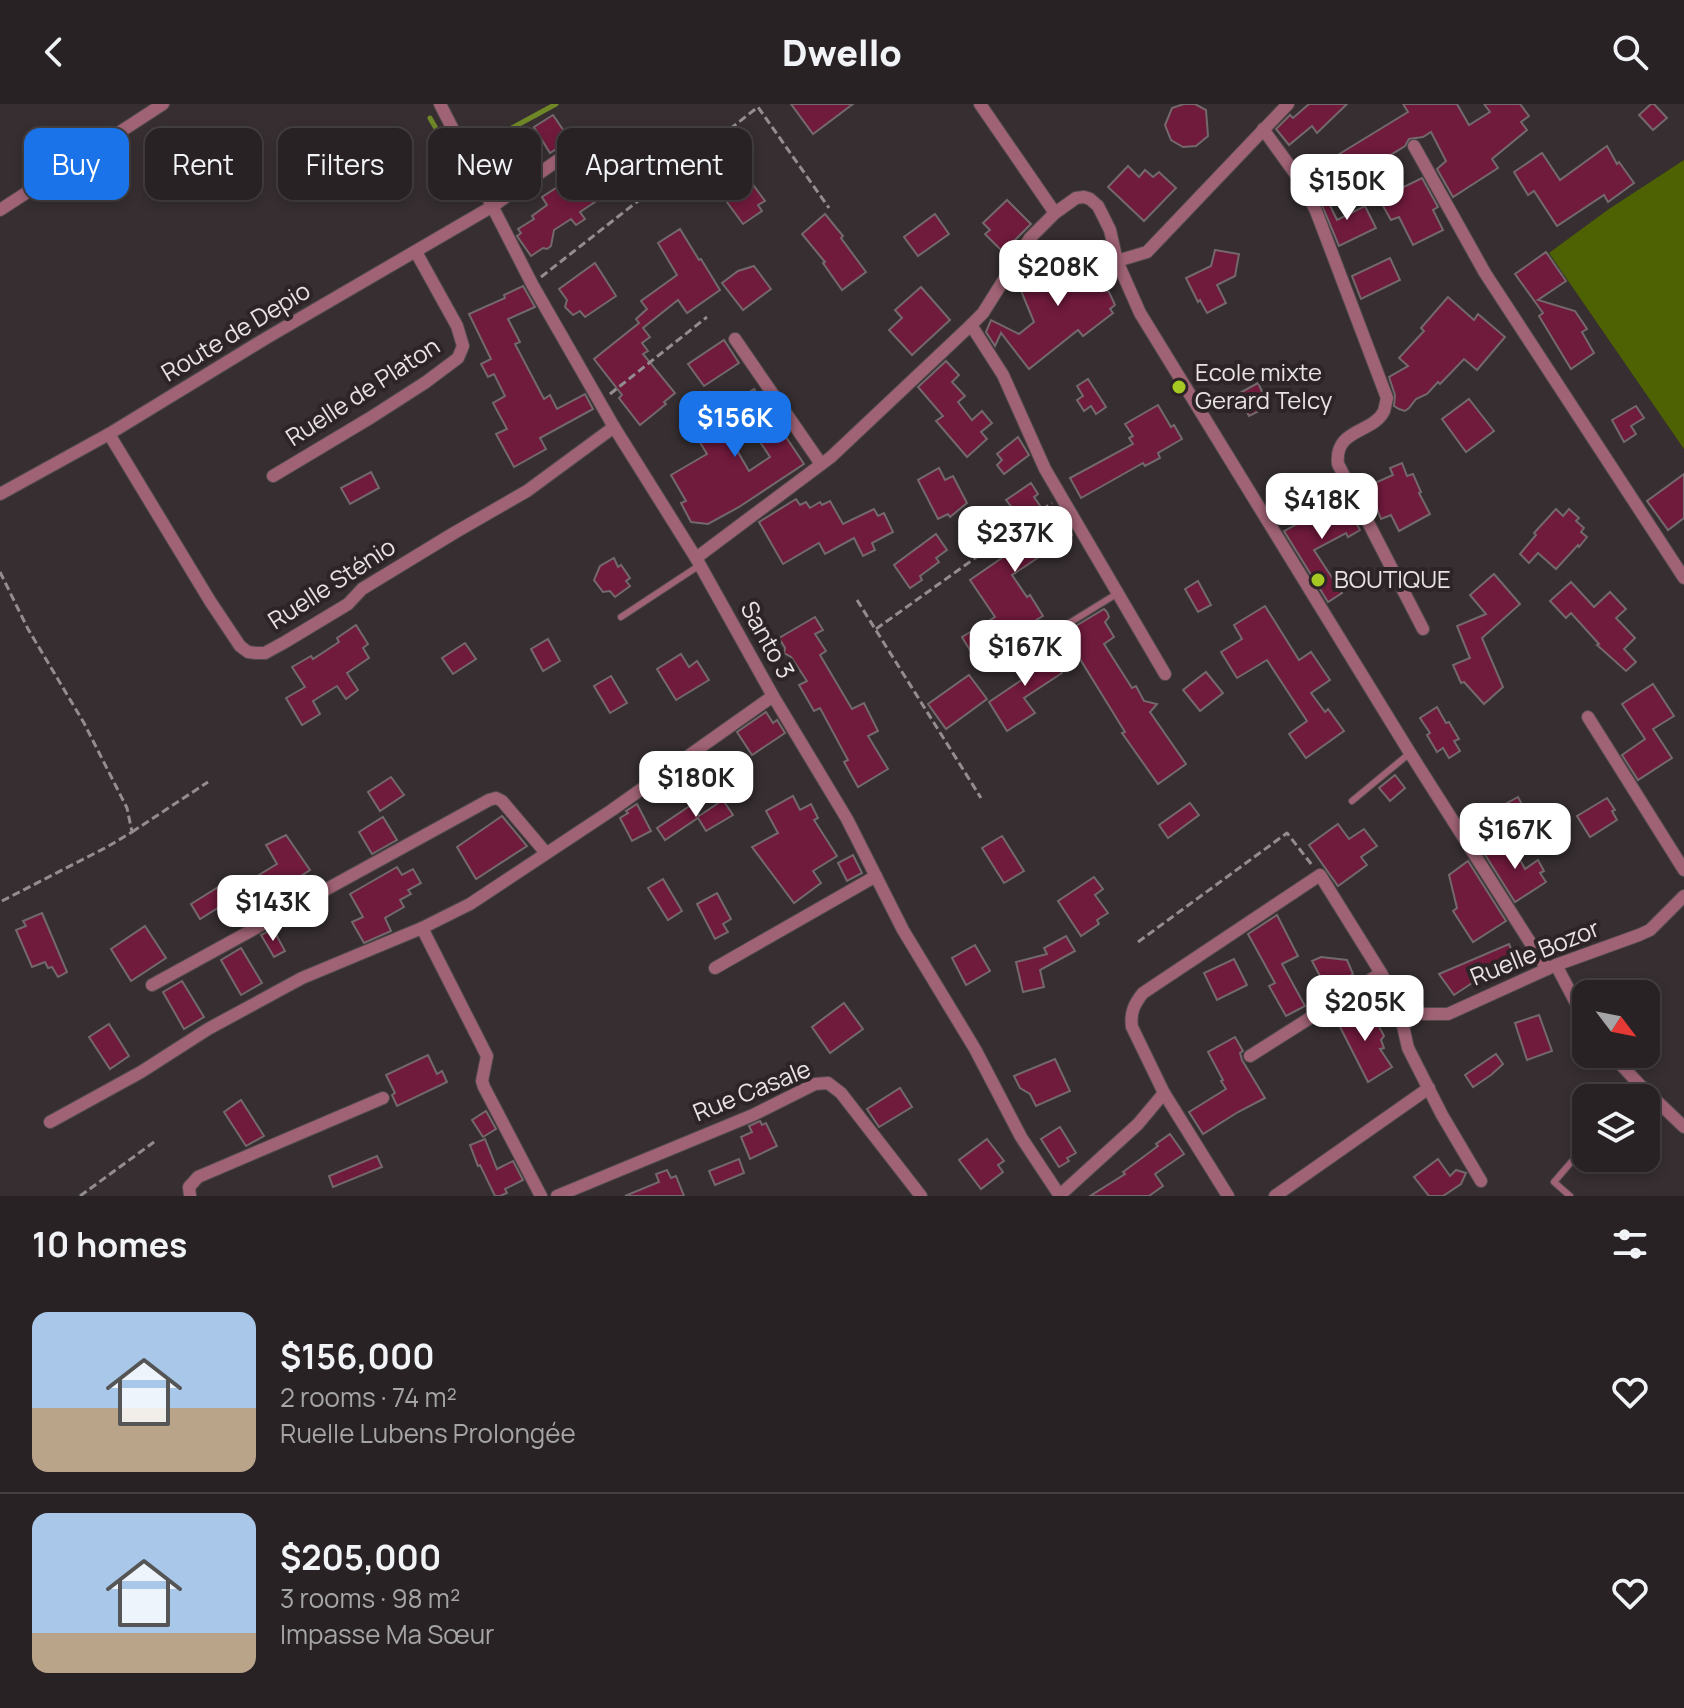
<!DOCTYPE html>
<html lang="en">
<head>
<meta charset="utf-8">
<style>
	body { margin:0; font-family:Manrope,sans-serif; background:#342f31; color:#f1f3f6; height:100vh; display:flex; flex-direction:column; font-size:30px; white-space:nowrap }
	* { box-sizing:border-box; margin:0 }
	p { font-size:26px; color:#a5a4a6 }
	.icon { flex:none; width:44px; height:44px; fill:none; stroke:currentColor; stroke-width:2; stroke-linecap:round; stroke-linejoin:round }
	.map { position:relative; height:1092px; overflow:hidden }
	.details { display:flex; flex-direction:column; background:#282224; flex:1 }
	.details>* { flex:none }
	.hud { position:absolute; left:24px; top:24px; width:800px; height:72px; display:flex; gap:16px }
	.needle { width:52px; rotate:122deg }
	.tools { position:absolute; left:1572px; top:876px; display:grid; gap:16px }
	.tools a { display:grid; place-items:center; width:88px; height:88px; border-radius:16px; background:#282224; box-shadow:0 4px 12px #0003,0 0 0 2px #443f41; font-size:40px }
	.price { position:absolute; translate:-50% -68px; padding:0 18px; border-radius:16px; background:#fff; color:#222; font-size:26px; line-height:52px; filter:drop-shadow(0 2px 4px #0008) }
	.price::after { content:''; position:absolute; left:50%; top:48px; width:24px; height:18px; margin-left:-12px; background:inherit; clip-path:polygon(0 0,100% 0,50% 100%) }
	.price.active { background:#1a73e8; color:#fff }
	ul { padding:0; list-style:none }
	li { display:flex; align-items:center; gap:24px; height:200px; padding:0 32px }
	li+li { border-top:2px solid #443f41 }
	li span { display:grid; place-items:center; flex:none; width:224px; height:160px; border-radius:16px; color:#555 }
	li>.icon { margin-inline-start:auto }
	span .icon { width:96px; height:96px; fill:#fffc; stroke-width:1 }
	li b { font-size:34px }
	h2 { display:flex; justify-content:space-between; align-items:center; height:96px; padding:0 32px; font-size:34px }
	.pill { padding:0 28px; border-radius:16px; background:#282224; box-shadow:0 4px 12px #0003,0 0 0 2px #443f41; font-size:28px; line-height:72px }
	.pill.active { background:#1a73e8; color:#fff }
	header { display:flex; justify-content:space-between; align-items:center; height:104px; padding:0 32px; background:#282224; font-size:36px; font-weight:800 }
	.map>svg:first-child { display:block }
</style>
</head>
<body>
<header><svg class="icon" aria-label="back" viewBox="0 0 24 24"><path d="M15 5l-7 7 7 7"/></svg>Dwello<svg class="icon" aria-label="search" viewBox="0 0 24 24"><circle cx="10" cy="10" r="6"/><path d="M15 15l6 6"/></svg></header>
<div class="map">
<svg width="1684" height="1092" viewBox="0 0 1684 1092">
	<rect width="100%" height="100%" fill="#362e30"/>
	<path fill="#4f6203" d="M1684 56V345L1549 149 1609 105Z"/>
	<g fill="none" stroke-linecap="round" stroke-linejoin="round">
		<path stroke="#708728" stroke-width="5" d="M430 14 449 47 454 50 501 30 556 0"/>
	</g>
	<g fill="#701a3c" stroke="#73696c" stroke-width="2" fill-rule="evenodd">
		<path d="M791 0H853L813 30Z"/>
		<path d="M1184 0H1195L1206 6 1208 32 1196 42 1183 43 1171 36 1165 21 1172 4Z"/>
		<path d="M1309 0H1347L1317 29 1312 22 1289 41 1276 25 1290 11 1293 14Z"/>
		<path d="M1403 0H1457L1469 21 1490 8 1484 0H1520L1529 12 1521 18 1527 26 1492 55 1498 64 1453 93 1437 65 1446 57 1431 28 1423 33 1409 35 1405 42 1350 76 1336 52 1408 8Z"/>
		<path d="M1651 0H1654L1667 14 1653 26 1639 11Z"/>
		<path d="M553 11 570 36 550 49 534 23Z"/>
		<path d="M1607 42 1617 60 1619 58 1634 79 1608 98 1604 91 1557 122 1534 87 1528 91 1514 68 1542 49 1560 76Z"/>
		<path d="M582 56 602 86 591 93 595 98 580 108 585 115 576 121 571 115 554 126 551 142 547 145 543 144 531 152 517 132 521 129 518 125 534 115 532 112 547 101 542 93 562 80 557 73Z"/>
		<path d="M1128 62 1139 73 1145 66 1153 73 1159 68 1176 84 1144 117 1108 83Z"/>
		<path d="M746 71 765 97 758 101 762 107 743 120 721 90Z"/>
		<path d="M1422 74 1438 103 1433 106 1443 126 1413 141 1399 113 1391 116 1379 95Z"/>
		<path d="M1322 85 1337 116 1365 102 1376 124 1339 142 1316 87Z"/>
		<path d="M1007 96 1031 120 1003 148 985 130 990 126 983 119Z"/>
		<path d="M825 110 843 132 841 134 866 168 842 186 823 159 825 158 802 130Z"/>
		<path d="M935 110 949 130 918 152 904 133Z"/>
		<path d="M680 125 699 156 701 155 720 186 687 209 678 196 643 224 650 233 642 239 648 247 643 250 675 289 664 298 666 300 640 321 619 294 622 291 594 255 639 219 636 215 647 205 641 197 677 171 658 139Z"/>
		<path d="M1083 144 1094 159 1098 156 1107 167 1091 179 1109 188 1115 201 1110 205 1113 209 1083 232 1078 226 1029 265 1001 229 995 242 986 228 991 216 1019 230 1034 218 1017 177 1034 170 1037 177Z"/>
		<path d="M1215 146 1239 150 1235 172 1217 181 1226 199 1207 209 1200 196 1198 198 1186 174 1211 162Z"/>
		<path d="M1546 148 1566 177 1538 196 1575 207 1587 225 1582 228 1594 249 1571 265 1539 212 1543 209 1515 170Z"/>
		<path d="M1390 154 1400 176 1361 195 1352 172Z"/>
		<path d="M595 159 616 192 585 213 580 207 573 211 565 203 567 196 559 185Z"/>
		<path d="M754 162 771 185 743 206 722 179 738 167Z"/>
		<path d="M523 182 535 203 508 215 520 238 515 240 544 295 550 291 557 305 585 290 593 305 540 334 546 345 514 363 496 330 507 325 493 299 505 292 494 270 488 273 481 260 491 255 469 210 505 194 504 191Z"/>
		<path d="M921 183 950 216 912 251 889 226 902 214 895 206Z"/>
		<path d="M1448 193 1474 216 1478 210 1505 233 1477 266 1464 255 1440 280 1438 278 1427 290 1416 295 1409 304 1405 307 1399 305 1394 302 1395 291 1389 273 1408 262 1399 254 1424 227 1421 224Z"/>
		<path d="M724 236 739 259 704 282 688 260Z"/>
		<path d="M946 257 959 271 952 278 965 292 958 298 972 316 982 307 992 319 981 328 987 335 967 353 936 317 943 312 918 283Z"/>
		<path d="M1088 275 1106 303 1096 310 1091 302 1084 307 1077 296 1083 292 1077 282Z"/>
		<path d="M1258 279 1269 302 1249 312 1238 290Z"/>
		<path d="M754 285 804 360 739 403 708 420 691 418 681 399 686 397 671 371 707 350 690 322 724 300 726 303ZM751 324 770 353 749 367 731 336Z"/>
		<path d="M1469 295 1494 327 1466 348 1442 315Z"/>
		<path d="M1158 301 1171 323 1174 321 1182 335 1158 349 1160 354 1145 362 1143 359 1081 394 1070 374 1133 340 1129 334 1133 332 1125 320Z"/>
		<path d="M1636 302 1644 314 1631 322 1636 330 1624 338 1612 316Z"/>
		<path d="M1018 333 1029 351 1004 370 997 361 1002 356 997 350Z"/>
		<path d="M1402 359 1407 372 1413 370 1421 388 1419 389 1430 410 1399 427 1391 411 1381 415 1368 382 1393 371 1390 364Z"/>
		<path d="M939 364 945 376 953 372 967 399 950 413 948 410 938 415 918 376Z"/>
		<path d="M371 368 379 384 350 400 341 384Z"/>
		<path d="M1684 370V414L1668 426 1647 397Z"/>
		<path d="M1031 379 1038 390 1034 393 1052 419 1060 414 1072 431 1012 471 1027 493 1030 491 1043 512 974 553 962 533 995 513 970 476 1019 442 1011 431 1026 421 1006 396Z"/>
		<path d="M1342 392 1360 426 1348 433 1346 429 1314 446 1342 489 1328 498 1284 427 1332 401 1330 398Z"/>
		<path d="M796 395 800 401 806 398 810 404 820 398 822 401 830 397 843 420 874 405 878 412 884 409 893 428 872 439 875 446 863 452 854 434 825 450 819 439 783 460 759 418Z"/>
		<path d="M1556 405 1563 412 1569 405 1579 414 1576 417 1584 424 1581 428 1587 433 1579 443 1578 441 1556 465 1538 449 1529 459 1520 450 1536 431 1534 429Z"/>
		<path d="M936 430 947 446 936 454 939 458 920 472 922 476 910 484 894 461Z"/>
		<path d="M614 454 618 463 621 461 630 474 626 477 630 482 615 493 610 487 603 488 594 476 600 462Z"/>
		<path d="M1494 470 1520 500 1482 534 1503 583 1484 600 1464 578 1461 579 1453 561 1470 554 1457 522 1486 510 1470 491Z"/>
		<path d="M1198 477 1211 501 1198 508 1185 485Z"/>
		<path d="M1571 478 1594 503 1610 488 1626 505 1616 514 1635 534 1624 545 1636 558 1626 567 1597 541 1599 540 1571 509 1566 514 1550 497Z"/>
		<path d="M1265 502 1299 556 1311 548 1330 576 1311 589 1325 608 1328 605 1344 627 1306 654 1289 630 1307 617 1267 556 1237 574 1221 548 1242 535 1234 521Z"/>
		<path d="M1104 505 1107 508 1109 513 1105 518 1114 533 1104 540 1132 584 1136 582 1144 597 1157 600 1150 608 1186 660 1158 680 1122 629 1125 628 1064 529Z"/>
		<path d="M815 513 823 526 815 530 826 547 820 551 852 605 864 599 878 627 868 632 888 665 858 683 844 658 848 656 820 604 814 607 799 581 807 577 791 553 784 549 785 544 779 534Z"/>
		<path d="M356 521 368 540 363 544 369 554 347 569 358 586 346 595 337 582 313 597 320 610 302 621 286 594 305 583 292 563 311 552 313 555 339 538 337 534Z"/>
		<path d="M548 535 560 557 543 567 531 545Z"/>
		<path d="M465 539 476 555 453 570 442 554Z"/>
		<path d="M1044 542 1062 569 1024 594 1035 609 1007 627 989 598 1023 575 1014 561Z"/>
		<path d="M681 550 689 563 697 557 709 576 676 596 657 565Z"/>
		<path d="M1206 568 1223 589 1200 607 1183 586Z"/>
		<path d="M969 571 987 595 946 625 928 600Z"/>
		<path d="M611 572 627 599 610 609 594 582Z"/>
		<path d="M1653 580 1674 612 1653 625 1672 654 1638 676 1622 651 1645 635 1622 600Z"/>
		<path d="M1437 603 1446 619 1449 618 1459 635 1454 637 1460 647 1449 654 1443 644 1437 648 1427 631 1430 629 1420 614Z"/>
		<path d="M766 608 773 619 777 616 785 629 752 651 737 628Z"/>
		<path d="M1395 671 1405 684 1390 697 1379 684Z"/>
		<path d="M391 673 404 691 380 707 368 688Z"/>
		<path d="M793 692 800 706 811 700 818 714 814 716 837 752 813 767 821 779 794 799 752 743 778 729 766 707Z"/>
		<path d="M1518 693 1529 714 1511 724 1500 703Z"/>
		<path d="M1607 694 1615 706 1612 707 1617 716 1590 733 1577 712Z"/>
		<path d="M723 696 733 711 706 727 698 714 665 736 657 724 691 701 699 712Z"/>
		<path d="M1190 699 1199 711 1168 734 1159 721Z"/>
		<path d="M637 700 651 727 632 737 620 714 628 709 626 707Z"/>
		<path d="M502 712 527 742 476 775 457 743Z"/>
		<path d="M383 713 397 736 372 750 359 728Z"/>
		<path d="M1338 720 1349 735 1364 725 1377 742 1361 753 1367 761 1338 782 1309 741Z"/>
		<path d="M286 731 310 766 286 782 293 793 273 805 254 774 277 760 266 741Z"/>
		<path d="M1002 732 1024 767 1004 779 982 744Z"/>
		<path d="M1509 735 1525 765 1538 756 1544 767 1540 769 1546 778 1515 798 1484 749Z"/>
		<path d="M853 751 862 769 847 777 838 759Z"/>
		<path d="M1468 757 1506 817 1473 838 1453 807 1457 804 1449 771Z"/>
		<path d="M397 763 402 771 413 765 421 779 408 786 411 790 400 796 404 803 385 814 391 827 364 839 352 818 363 813 350 790Z"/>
		<path d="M1094 773 1103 785 1095 791 1108 809 1097 816 1099 820 1081 832 1058 797Z"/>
		<path d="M663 775 682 807 668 816 648 784Z"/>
		<path d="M220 782 229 797 200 815 191 800Z"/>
		<path d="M717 789 731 815 723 820 728 828 715 835 697 800Z"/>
		<path d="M42 809 67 868 58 873 52 863 48 864 45 858 32 863 16 826 26 822 23 817Z"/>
		<path d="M1277 811 1298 852 1282 860 1305 902 1286 912 1269 882 1275 879 1248 830Z"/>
		<path d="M145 822 166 854 131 877 111 845Z"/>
		<path d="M273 825 285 847 274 853 261 831Z"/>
		<path d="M1066 832 1075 847 1040 866 1044 883 1023 888 1016 858 1047 850 1044 844Z"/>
		<path d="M1509 840 1516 857 1508 861 1511 867 1492 875 1489 868 1454 891 1439 870Z"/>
		<path d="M975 841 990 867 966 881 952 854Z"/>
		<path d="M241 844 262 879 241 891 221 856Z"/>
		<path d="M1321 853 1347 856 1353 870 1328 887 1312 857Z"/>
		<path d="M1234 855 1247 881 1217 896 1204 869Z"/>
		<path d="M182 877 204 913 184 925 163 888Z"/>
		<path d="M844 899 863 925 830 949 812 923Z"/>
		<path d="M1370 906 1384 932 1381 936 1384 944 1380 945 1392 963 1368 978 1337 917 1339 912 1344 910 1353 914Z"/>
		<path d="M1539 911 1552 947 1527 956 1515 919Z"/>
		<path d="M109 920 129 952 110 965 89 933Z"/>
		<path d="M1235 933 1243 947 1240 949 1242 956 1265 994 1238 1008 1203 1030 1189 1008 1226 985 1221 977 1223 976 1208 948Z"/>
		<path d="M1496 950 1503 960 1491 971 1473 983 1465 971Z"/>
		<path d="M428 951 437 970 442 967 447 978 397 1002 392 991 395 989 386 971Z"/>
		<path d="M1055 955 1070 987 1036 1002 1030 990 1020 984 1014 972Z"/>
		<path d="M900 984 912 1003 879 1023 867 1005Z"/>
		<path d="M241 996 264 1032 246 1042 224 1008Z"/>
		<path d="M486 1007 496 1025 483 1033 472 1016Z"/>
		<path d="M760 1017 762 1021 766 1019 777 1042 750 1055 741 1033 752 1028 749 1022Z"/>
		<path d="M1060 1023 1076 1049 1067 1054 1069 1057 1059 1063 1041 1035Z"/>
		<path d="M1170 1030 1184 1050 1155 1070 1163 1082 1149 1092H1090L1125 1070 1123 1068 1158 1042 1156 1040Z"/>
		<path d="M485 1035 497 1065 513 1057 523 1076 505 1085 507 1089 500 1092H495L480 1061 478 1062 470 1041Z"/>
		<path d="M987 1035 1004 1057 998 1061 1003 1068 981 1085 959 1056Z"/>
		<path d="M377 1052 382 1063 333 1083 329 1072Z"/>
		<path d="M739 1055 744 1069 715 1081 709 1067Z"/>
		<path d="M1438 1055 1450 1072 1456 1066 1466 1069 1461 1080 1443 1092H1429L1414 1073Z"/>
		<path d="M667 1066 671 1074 676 1072 684 1092H625L659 1078 656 1070Z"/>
	</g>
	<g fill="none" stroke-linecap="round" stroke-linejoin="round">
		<g stroke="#524b4d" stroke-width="8">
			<g id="service">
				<path d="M621 513 700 461"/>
				<path d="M1016 552 1118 489"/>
				<path d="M1352 697 1410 649"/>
				<path d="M1627 994 1639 980"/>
				<path d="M1570 1092 1554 1078 1586 1041"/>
			</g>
		</g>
		<g stroke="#524b4d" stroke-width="14">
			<g id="minor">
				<path d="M440 0 532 180 614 323 696 454 773 592 847 715 903 826 975 945 1021 1033 1060 1092"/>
				<path d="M980 0 1055 109"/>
				<path d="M1263 25 1302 79 1316 107 1387 294C1386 297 1385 304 1384 307 1373 330 1334 324 1338 360L1423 525"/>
				<path d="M1414 42 1485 169 1684 474"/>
				<path d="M0 106 163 0"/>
				<path d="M1117 157 1147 148 1288 0"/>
				<path d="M971 221 1003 271 1045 365 1165 570"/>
				<path d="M735 235 821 360"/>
				<path d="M109 330 210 497 240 542 248 548 256 549H265L285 538 348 500 362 485 454 429 527 387 614 323"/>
				<path d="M273 372 370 314 426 278 458 254 463 242 457 222 416 148"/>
				<path d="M0 390 109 330 268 233 493 102 571 47"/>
				<path d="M696 454 831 353 971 221 983 209 1030 134 1055 109 1076 94 1084 93 1090 95 1098 102 1110 126 1117 157 1140 209 1410 649 1547 865"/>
				<path d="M1588 613 1684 766"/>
				<path d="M422 824 487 952 482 977 484 983 541 1092"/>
				<path d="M1556 861 1586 918"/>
				<path d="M715 864 876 772"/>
				<path d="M152 881 489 696 496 694 502 697 546 749"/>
				<path d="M1398 900 1408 944 1442 1011 1481 1077"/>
				<path d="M1611 950 1639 980 1684 1023"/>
				<path d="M1250 952 1381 869"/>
				<path d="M50 1018 141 968 208 925 302 874 422 824 470 800 612 706 773 592"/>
				<path d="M190 1092 189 1083 198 1073 383 994"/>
				<path d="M557 1092 753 1011 815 980 828 979 841 989 921 1092"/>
				<path d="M1059 1092 1138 1020 1164 989"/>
				<path d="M1228 1092 1164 989 1132 923C1130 909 1134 900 1143 889L1320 771 1381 869 1398 900 1424 910H1448L1556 861 1639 831 1650 826 1684 792"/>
				<path d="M1275 1092 1429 984"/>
			</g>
		</g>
		<g stroke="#948d8f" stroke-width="3" stroke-dasharray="8 4" stroke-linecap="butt">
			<path d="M541 173 758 3 829 104"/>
			<path d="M610 290 707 213"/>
			<path d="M0 468 28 525 84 619 127 704 132 728 107 743 0 798"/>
			<path d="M857 496 981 694"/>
			<path d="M876 525 1052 399"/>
			<path d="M132 728 208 678"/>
			<path d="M1138 838 1287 729 1312 761"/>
			<path d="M80 1092 154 1038"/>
		</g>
		<use href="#service" stroke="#a06375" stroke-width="6"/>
		<use href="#minor" stroke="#a06375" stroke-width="12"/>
	</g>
	<g fill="#a5c823" stroke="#2c2426" stroke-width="3">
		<circle cx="1179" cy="283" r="8"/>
		<circle cx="1318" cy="476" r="8"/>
	</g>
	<g text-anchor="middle" stroke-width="8" stroke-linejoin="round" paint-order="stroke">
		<g font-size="24" fill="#e8e2e3" stroke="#2c2426">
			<text transform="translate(236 228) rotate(-31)" y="8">Route de Depio</text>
			<text transform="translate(363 288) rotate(-33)" y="8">Ruelle de Platon</text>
			<text transform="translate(332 480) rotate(-33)" y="8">Ruelle Sténio</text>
			<text transform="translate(767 536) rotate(61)" y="8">Santo 3</text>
			<text transform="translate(1535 849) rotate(-22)" y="8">Ruelle Bozor</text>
			<text transform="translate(752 987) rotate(-22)" y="8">Rue Casale</text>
		</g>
		<g font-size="24" fill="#e8e2e3" stroke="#2c2426" text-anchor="start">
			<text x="1195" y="277">Ecole mixte<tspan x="1195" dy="28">Gerard Telcy</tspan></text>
			<text x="1334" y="484">BOUTIQUE</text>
		</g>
	</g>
</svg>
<div class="tools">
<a><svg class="needle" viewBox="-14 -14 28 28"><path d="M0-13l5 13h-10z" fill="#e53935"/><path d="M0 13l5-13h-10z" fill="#a5a4a6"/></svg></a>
<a><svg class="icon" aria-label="layers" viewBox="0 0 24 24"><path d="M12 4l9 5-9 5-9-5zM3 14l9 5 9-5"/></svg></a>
</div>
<b class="price" style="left:1347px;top:118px">$150K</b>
<b class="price" style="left:1058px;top:204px">$208K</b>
<b class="price active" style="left:735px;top:355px">$156K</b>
<b class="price" style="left:1322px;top:437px">$418K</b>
<b class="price" style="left:1015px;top:470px">$237K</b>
<b class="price" style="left:1025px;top:584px">$167K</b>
<b class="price" style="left:696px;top:715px">$180K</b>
<b class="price" style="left:1515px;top:767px">$167K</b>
<b class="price" style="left:273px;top:839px">$143K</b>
<b class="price" style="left:1365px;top:939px">$205K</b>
<div class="hud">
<a class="pill active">Buy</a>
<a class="pill">Rent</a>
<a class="pill">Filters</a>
<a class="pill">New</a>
<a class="pill">Apartment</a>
</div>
</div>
<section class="details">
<h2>10 homes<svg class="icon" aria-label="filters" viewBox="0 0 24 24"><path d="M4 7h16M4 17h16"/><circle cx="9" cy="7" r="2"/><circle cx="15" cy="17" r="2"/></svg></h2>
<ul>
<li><span style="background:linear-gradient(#a9c7e8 60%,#b9a48a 0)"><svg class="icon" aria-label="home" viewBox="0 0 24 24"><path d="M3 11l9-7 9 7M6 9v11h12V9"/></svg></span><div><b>$156,000</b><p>2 rooms · 74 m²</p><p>Ruelle Lubens Prolongée</p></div><svg class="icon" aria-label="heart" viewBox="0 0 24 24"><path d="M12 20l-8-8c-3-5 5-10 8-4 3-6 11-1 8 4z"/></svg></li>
<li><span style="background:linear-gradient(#a9c7e8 75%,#b9a48a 0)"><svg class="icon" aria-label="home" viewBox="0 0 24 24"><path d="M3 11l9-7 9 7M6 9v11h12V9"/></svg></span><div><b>$205,000</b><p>3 rooms · 98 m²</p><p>Impasse Ma Sœur</p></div><svg class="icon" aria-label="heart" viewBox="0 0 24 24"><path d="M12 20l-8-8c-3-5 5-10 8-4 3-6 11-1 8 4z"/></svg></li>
</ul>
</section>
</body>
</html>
